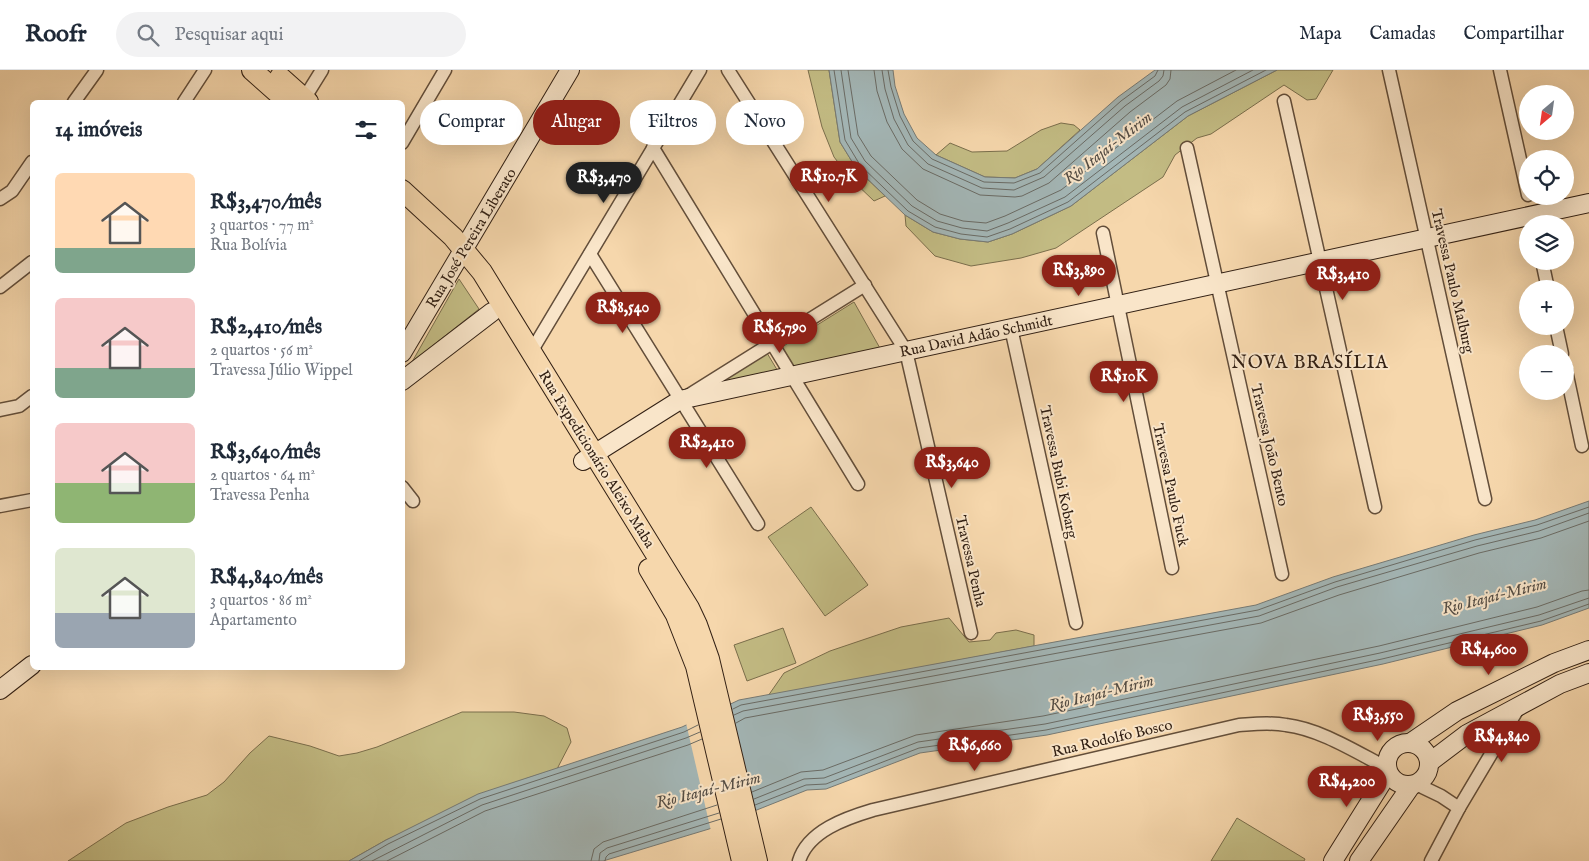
<!DOCTYPE html>
<html lang="pt">
<head>
<meta charset="utf-8">
<style>
	body { margin:0; font-family:"IM FELL English",serif; background:#f2f2f3; color:#1f2937; height:100vh; display:flex; flex-direction:column; font-size:19px; white-space:nowrap }
	* { box-sizing:border-box; margin:0 }
	p { font-size:16px; color:#747a83 }
	.icon { flex:none; width:28px; height:28px; fill:none; stroke:currentColor; stroke-width:2; stroke-linecap:round; stroke-linejoin:round }
	.map { position:relative; flex:1; overflow:hidden }
	.side { position:absolute; left:30px; top:30px; width:375px; height:570px; display:flex; flex-direction:column; background:#fff; border-radius:8px; box-shadow:0 5px 20px #0002 }
	.side>* { flex:none }
	.guide { position:absolute; left:420px; top:30px; width:475px; height:45px; display:flex; gap:10px }
	.needle { width:32px; rotate:209deg }
	.tools { position:absolute; left:1519px; top:15px; display:grid; gap:10px }
	.tools a { display:grid; place-items:center; width:55px; height:55px; border-radius:50%; background:#fff; box-shadow:0 5px 20px #0002; font-size:25px }
	.price { position:absolute; translate:-50% -42px; padding:0 11px; border-radius:18px; background:#8f2418; color:#fff; font-size:16px; line-height:32px; filter:drop-shadow(0 1px 2px #0008) }
	.price::after { content:''; position:absolute; left:50%; top:30px; width:15px; height:11px; margin-left:-8px; background:inherit; clip-path:polygon(0 0,100% 0,50% 100%) }
	.price.selected { background:#222; color:#fff }
	ul { padding:0; list-style:none }
	li { display:flex; align-items:center; gap:15px; height:125px; padding:0 25px }
	li span { display:grid; place-items:center; flex:none; width:140px; height:100px; border-radius:8px; color:#555 }
	li>.icon { margin-inline-start:auto }
	span .icon { width:60px; height:60px; fill:#fffc; stroke-width:1 }
	li b { font-size:21px }
	h2 { display:flex; justify-content:space-between; align-items:center; height:60px; padding:0 25px; font-size:21px }
	.pill { padding:0 18px; border-radius:22px; background:#fff; box-shadow:0 5px 20px #0002; font-size:18px; line-height:45px }
	.pill.selected { background:#8f2418; color:#fff }
	header { display:flex; align-items:center; gap:30px; box-sizing:border-box; height:70px; padding:0 25px; background:#fff; border-bottom:1px solid #e0e1e3 }
	header strong { font-size:24px }
	nav { display:flex; gap:28px; margin-inline-start:auto; font-size:18px }
	.search { width:350px; height:45px; background:#f2f2f3; display:flex; align-items:center; gap:12px; box-sizing:border-box; padding:0 18px; border-radius:28px; color:#747a83; font-size:19px }
	.map>svg:first-child { display:block }
</style>
</head>
<body>
<header>
<strong>Roofr</strong>
<div class="search"><svg class="icon" aria-label="search" viewBox="0 0 24 24"><circle cx="10" cy="10" r="6"/><path d="M15 15l6 6"/></svg>Pesquisar aqui</div>
<nav><a>Mapa</a><a>Camadas</a><a>Compartilhar</a></nav>
</header>
<div class="map">
<svg width="1589" height="791" viewBox="0 0 1589 791">
	<rect width="100%" height="100%" fill="#f6d7ac"/>
	<filter id="stains"><feTurbulence type="fractalNoise" baseFrequency=".004" numOctaves="4"/><feColorMatrix values="0 0 0 0 .2 0 0 0 0 .09 0 0 0 0 .02 0 0 0 .5 -.17"/></filter>
	<radialGradient id="worn" r=".72"><stop offset=".6" stop-color="#630" stop-opacity="0"/><stop offset="1" stop-color="#630" stop-opacity=".3"/></radialGradient>
	<g fill="#c3bc84" stroke="#7a6e4c">
		<path d="M808 0H829L840 72 856 98 885 126 874 131 851 109 834 87 822 57Z"/>
		<path d="M1277 0H1333L1316 29 1307 30 1284 15 1211 64 1197 68 1175 85 1163 107 1056 178 1021 188 971 196 935 186 906 156 905 145 933 162 960 169 988 172 1012 164 1071 136 1188 46Z"/>
		<path d="M1061 53 1074 55 1080 60 1037 99 1015 108 985 107 936 85 950 73 972 82 1007 81 1041 60Z"/>
		<path d="M459 209 479 239 412 292Z"/>
		<path d="M854 232 881 280 796 300 782 277Z"/>
		<path d="M767 283 779 303 710 318Z"/>
		<path d="M811 437 868 515 825 546 768 467Z"/>
		<path d="M949 548 969 572 990 570 996 563 1016 560 1034 565V576L768 626 784 603 830 581 901 557Z"/>
		<path d="M783 558 796 593 747 611 734 575Z"/>
		<path d="M462 642H514L544 646 567 658 571 672 557 699 528 708 386 770 349 791H68L126 753 168 737 207 725 224 712 250 683 269 666 310 676 339 686 357 683 377 677Z"/>
		<path d="M1237 748 1305 789 1304 791H1211Z"/>
	</g>
	<g fill="#a3b6b6" stroke="#767a75">
		<path d="M829 0H893L895 16 904 44 917 68 936 85 985 107 1015 108 1037 99 1118 27 1155 0H1277L1188 46 1071 136 1012 164 988 172 960 169 933 162 905 145 856 98 840 72Z"/>
		<path d="M1589 431V538L1542 555 1383 594 1047 665 920 683 826 719 807 720 709 759 603 791H349L386 770 478 724 682 657 739 630 1256 535 1333 507 1474 465 1535 450Z"/>
	</g>
	<path fill="#f6d7ac" d="M730 632 756 743 711 761 686 653Z"/>
	<g fill="none" stroke-linecap="round" stroke-linejoin="round">
		<g stroke="#6a6b65" stroke-width="1">
			<path d="M834 0 845 70 860 95 908 141 935 157 961 164 987 167 1010 159 1068 132 1185 42 1266 0"/>
			<path d="M841 0 851 68 865 91 912 136 937 151 962 158 987 161 1008 153 1065 127 1182 37 1253 0"/>
			<path d="M848 0 858 65 871 86 917 130 940 144 963 151 986 153 1005 146 1061 120 1177 31 1236 0"/>
			<path d="M874 0 877 21 887 52 902 79 923 99 980 125 1015 127 1022 126 1049 113 1130 42 1166 15 1170 9 1171 0"/>
			<path d="M882 0 885 19 894 49 908 75 928 94 982 118 1014 120 1044 107 1125 36 1159 11 1163 6 1164 0"/>
			<path d="M888 0 891 17 900 46 913 71 932 89 984 112 1014 113 1040 103 1121 31 1155 6 1158 0"/>
			<path d="M733 639 741 635 1258 540 1335 512 1475 470 1537 455 1589 437"/>
			<path d="M734 645 743 641 1259 546 1337 517 1477 476 1539 461 1589 443"/>
			<path d="M736 653 745 648 1261 553 1339 525 1479 483 1541 468 1589 451"/>
			<path d="M752 722 801 702 823 700 916 665 1043 646 1379 576 1537 537 1582 521 1589 520"/>
			<path d="M754 729 804 709 824 708 918 672 1045 654 1380 583 1539 545 1589 528"/>
			<path d="M755 735 806 715 826 714 919 678 1046 660 1382 589 1541 551 1589 534"/>
			<path d="M359 791 388 774 480 729 684 662 698 655"/>
			<path d="M372 791 482 735 686 668 700 662"/>
			<path d="M387 791 485 741 688 675 702 669"/>
			<path d="M591 791 594 779 603 772 717 735"/>
			<path d="M599 791 600 783 607 778 719 743"/>
			<path d="M605 791 606 787 609 784 721 749"/>
		</g>
		<g stroke="#634e3a" stroke-width="15">
			<g id="street">
				<path d="M728 0 906 281 971 563"/>
				<path d="M1389 0 1485 429"/>
				<path d="M1500 0 1528 125"/>
				<path d="M304 29 322 0"/>
				<path d="M1284 31 1375 437"/>
				<path d="M74 32 97 0"/>
				<path d="M184 32 205 0"/>
				<path d="M402 73 445 0"/>
				<path d="M653 78 858 414"/>
				<path d="M1187 78 1282 504"/>
				<path d="M0 129 12 121 32 92"/>
				<path d="M1103 163 1172 498"/>
				<path d="M590 184 758 454"/>
				<path d="M1542 191 1548 219"/>
				<path d="M0 217 32 192"/>
				<path d="M1556 256 1562 284"/>
				<path d="M1011 258 1076 553"/>
				<path d="M531 282 700 0"/>
				<path d="M1565 296 1582 376"/>
				<path d="M689 325 865 215"/>
				<path d="M0 340 19 336 32 326"/>
				<path d="M402 417 413 431"/>
				<path d="M0 436 32 430"/>
				<path d="M1416 714 1441 726 1459 738 1431 791"/>
				<path d="M1459 738 1519 637"/>
				<path d="M799 791C808 761 846 748 873 740L1239 655C1254 654 1270 652 1286 655 1320 659 1356 682 1387 698"/>
			</g>
		</g>
		<g stroke="#322014" stroke-width="20">
			<g id="secondary">
				<path d="M402 283 570 0"/>
				<path d="M402 311 492 242"/>
				<path d="M583 391 680 330 1589 133"/>
				<path d="M0 620 32 595"/>
				<circle cx="1408" cy="694" r="21"/>
				<path d="M1410 673 1457 641 1554 593 1589 580"/>
				<path d="M1430 692 1467 664 1560 614 1589 603"/>
				<path d="M1333 791 1388 703"/>
				<path d="M1359 791 1411 716"/>
			</g>
		</g>
		<g stroke="#322014" stroke-width="22">
			<g id="primary">
				<path d="M252 0 288 32"/>
				<path d="M280 7 308 32"/>
				<path d="M402 120 453 167 482 202 689 538 697 555 709 589 757 791"/>
				<path d="M649 499 676 545 696 596 742 791"/>
			</g>
		</g>
		<use href="#street" stroke="#f9e5c9" stroke-width="12"/>
		<use href="#secondary" stroke="#f9e5c9" stroke-width="18"/>
		<use href="#primary" stroke="#f6d7ac" stroke-width="20"/>
	</g>
	<g text-anchor="middle" stroke-width="4" stroke-linejoin="round" paint-order="stroke">
		<g font-size="15" fill="#322014" stroke="#f9e5c9">
			<text transform="translate(471 168) rotate(-59)" y="5">Rua José Pereira Liberato</text>
			<text transform="translate(1453 211) rotate(77)" y="5">Travessa Paulo Malburg</text>
			<text transform="translate(976 266) rotate(-12)" y="5">Rua David Adão Schmidt</text>
			<text transform="translate(1270 375) rotate(77)" y="5">Travessa João Bento</text>
			<text transform="translate(597 389) rotate(58)" y="5">Rua Expedicionário Aleixo Maba</text>
			<text transform="translate(1059 402) rotate(78)" y="5">Travessa Bubi Kobarg</text>
			<text transform="translate(1171 415) rotate(78)" y="5">Travessa Paulo Fuck</text>
			<text transform="translate(971 491) rotate(77)" y="5">Travessa Penha</text>
			<text transform="translate(1112 668) rotate(-13)" y="5">Rua Rodolfo Bosco</text>
		</g>
		<g font-size="16" font-style="italic" fill="#544d45" stroke="#f9e5c9">
			<text transform="translate(1107 77) rotate(-38)" y="6">Rio Itajaí-Mirim</text>
			<text transform="translate(1494 525) rotate(-14)" y="6">Rio Itajaí-Mirim</text>
			<text transform="translate(1101 622) rotate(-14)" y="6">Rio Itajaí-Mirim</text>
			<text transform="translate(708 719) rotate(-14)" y="6">Rio Itajaí-Mirim</text>
		</g>
		<g font-size="18" letter-spacing="1" fill="#322014" stroke="#f9e5c9">
			<text x="1310" y="298">NOVA BRASÍLIA</text>
		</g>
	</g>
	<rect width="100%" height="100%" filter="url(#stains)"/>
	<rect width="100%" height="100%" fill="url(#worn)"/>
</svg>
<div class="tools">
<a><svg class="needle" viewBox="-14 -14 28 28"><path d="M0-13l5 13h-10z" fill="#e53935"/><path d="M0 13l5-13h-10z" fill="#747a83"/></svg></a>
<a><svg class="icon" aria-label="locate" viewBox="0 0 24 24"><circle cx="12" cy="12" r="6"/><path d="M12 2v4M12 18v4M2 12h4M18 12h4"/></svg></a>
<a><svg class="icon" aria-label="layers" viewBox="0 0 24 24"><path d="M12 4l9 5-9 5-9-5zM3 14l9 5 9-5"/></svg></a>
<a>+</a>
<a>−</a>
</div>
<b class="price" style="left:829px;top:133px">R$10.7K</b>
<b class="price selected" style="left:604px;top:134px">R$3,470</b>
<b class="price" style="left:1079px;top:227px">R$3,890</b>
<b class="price" style="left:1343px;top:231px">R$3,410</b>
<b class="price" style="left:623px;top:264px">R$8,540</b>
<b class="price" style="left:780px;top:284px">R$6,790</b>
<b class="price" style="left:1124px;top:333px">R$10K</b>
<b class="price" style="left:707px;top:399px">R$2,410</b>
<b class="price" style="left:952px;top:419px">R$3,640</b>
<b class="price" style="left:1489px;top:606px">R$4,600</b>
<b class="price" style="left:1378px;top:672px">R$3,550</b>
<b class="price" style="left:1502px;top:693px">R$4,840</b>
<b class="price" style="left:975px;top:702px">R$6,660</b>
<b class="price" style="left:1347px;top:738px">R$4,200</b>
<div class="guide">
<a class="pill">Comprar</a>
<a class="pill selected">Alugar</a>
<a class="pill">Filtros</a>
<a class="pill">Novo</a>
</div>
<section class="side">
<h2>14 imóveis<svg class="icon" aria-label="filters" viewBox="0 0 24 24"><path d="M4 7h16M4 17h16"/><circle cx="9" cy="7" r="2"/><circle cx="15" cy="17" r="2"/></svg></h2>
<ul>
<li><span style="background:linear-gradient(#ffd9b3 75%,#7fa58c 0)"><svg class="icon" aria-label="home" viewBox="0 0 24 24"><path d="M3 11l9-7 9 7M6 9v11h12V9"/></svg></span><div><b>R$3,470/mês</b><p>3 quartos · 77 m²</p><p>Rua Bolívia</p></div></li>
<li><span style="background:linear-gradient(#f6c9c9 70%,#7fa58c 0)"><svg class="icon" aria-label="home" viewBox="0 0 24 24"><path d="M3 11l9-7 9 7M6 9v11h12V9"/></svg></span><div><b>R$2,410/mês</b><p>2 quartos · 56 m²</p><p>Travessa Júlio Wippel</p></div></li>
<li><span style="background:linear-gradient(#f6c9c9 60%,#8fb573 0)"><svg class="icon" aria-label="home" viewBox="0 0 24 24"><path d="M3 11l9-7 9 7M6 9v11h12V9"/></svg></span><div><b>R$3,640/mês</b><p>2 quartos · 64 m²</p><p>Travessa Penha</p></div></li>
<li><span style="background:linear-gradient(#dfe7d0 65%,#9aa5b1 0)"><svg class="icon" aria-label="home" viewBox="0 0 24 24"><path d="M3 11l9-7 9 7M6 9v11h12V9"/></svg></span><div><b>R$4,840/mês</b><p>3 quartos · 86 m²</p><p>Apartamento</p></div></li>
</ul>
</section>
</div>
</body>
</html>
